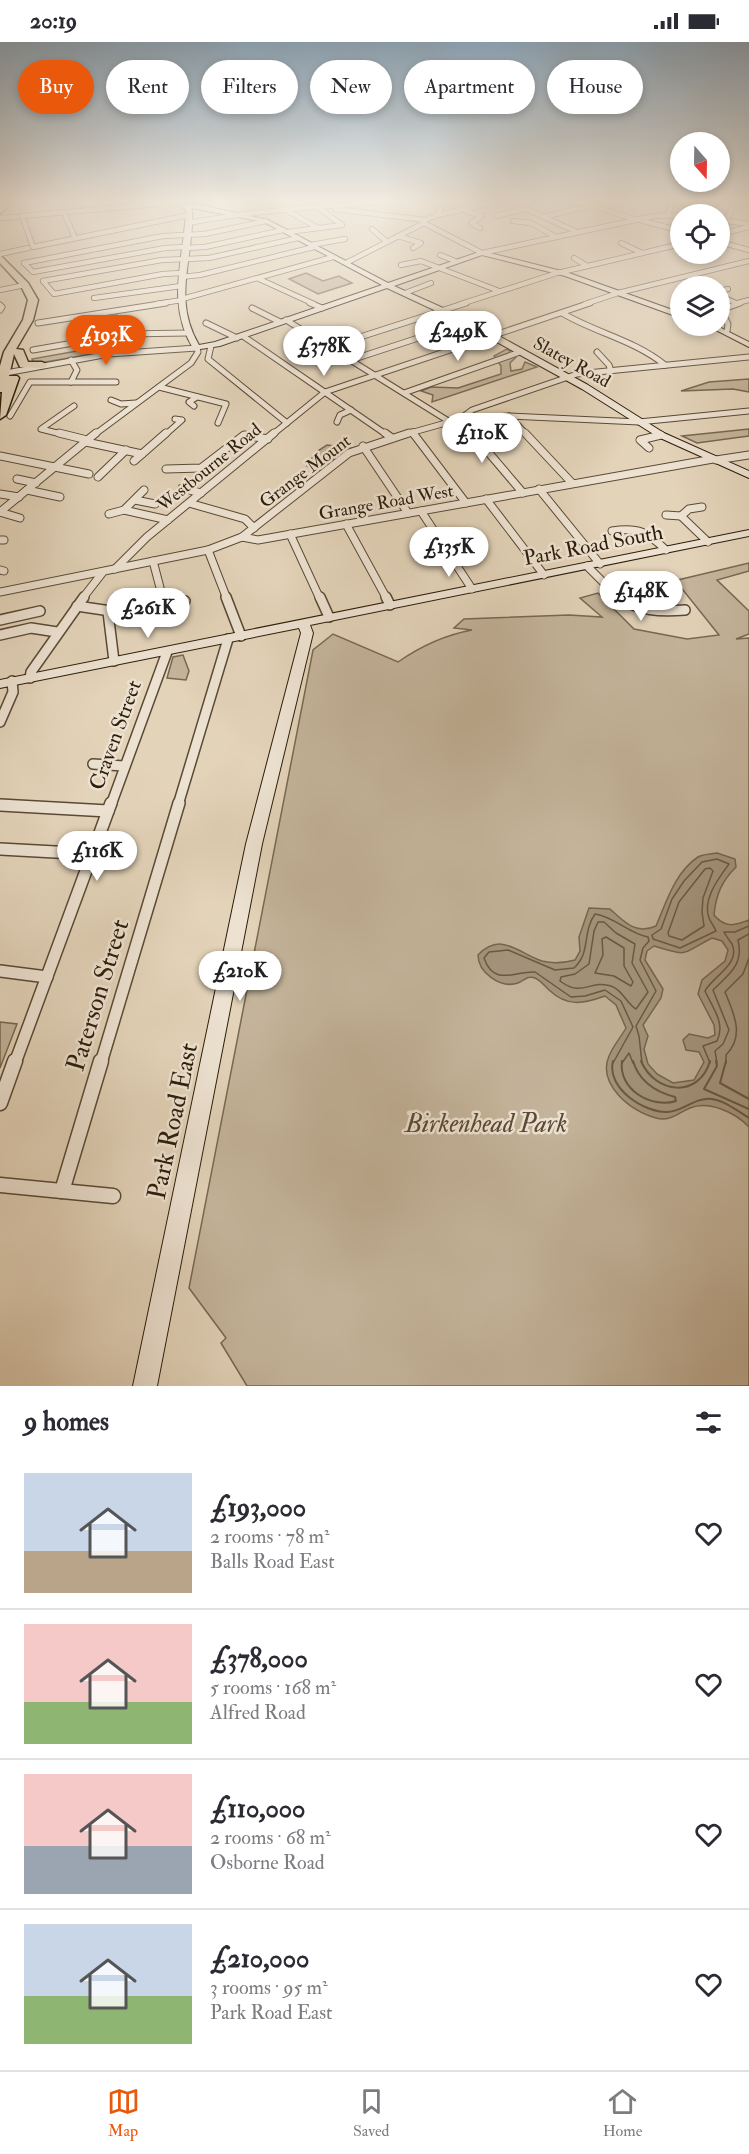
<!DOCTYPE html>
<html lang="en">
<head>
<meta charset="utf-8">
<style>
	body { margin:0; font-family:"IM FELL Double Pica",serif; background:#f2f2f3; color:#2b2b33; height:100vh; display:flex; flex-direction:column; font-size:22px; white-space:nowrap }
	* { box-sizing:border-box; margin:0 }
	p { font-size:20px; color:#7c7c81 }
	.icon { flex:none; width:33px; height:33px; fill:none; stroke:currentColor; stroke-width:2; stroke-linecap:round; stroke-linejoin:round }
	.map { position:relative; height:1344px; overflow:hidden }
	.drawer { display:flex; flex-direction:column; background:#fff; flex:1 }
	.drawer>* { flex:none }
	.banner { position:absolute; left:18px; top:18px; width:714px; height:54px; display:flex; gap:12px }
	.needle { width:39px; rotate:160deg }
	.fabs { position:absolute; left:670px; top:90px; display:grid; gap:12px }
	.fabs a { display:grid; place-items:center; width:60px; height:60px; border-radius:50%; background:#fff; box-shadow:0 3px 9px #0003; font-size:30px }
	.price { position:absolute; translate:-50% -51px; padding:0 14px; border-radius:21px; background:#fff; color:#222; font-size:20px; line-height:39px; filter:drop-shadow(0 2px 3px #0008) }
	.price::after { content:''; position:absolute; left:50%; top:36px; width:18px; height:14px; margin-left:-9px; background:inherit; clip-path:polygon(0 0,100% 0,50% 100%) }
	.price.current { background:#ea580c; color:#fff }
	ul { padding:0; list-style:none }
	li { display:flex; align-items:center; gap:18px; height:150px; padding:0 24px }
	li+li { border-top:2px solid #e1e1e2 }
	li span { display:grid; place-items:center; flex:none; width:168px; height:120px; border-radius:0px; color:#555 }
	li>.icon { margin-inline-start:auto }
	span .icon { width:72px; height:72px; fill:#fffc; stroke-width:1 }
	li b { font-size:26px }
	h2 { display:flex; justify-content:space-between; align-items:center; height:72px; padding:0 24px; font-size:26px }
	.tag { padding:0 21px; border-radius:27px; background:#fff; box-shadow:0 3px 9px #0003; font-size:21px; line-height:54px }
	.tag.current { background:#ea580c; color:#fff }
	.status { display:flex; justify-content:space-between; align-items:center; height:42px; padding:0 30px; background:#fff; direction:ltr }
	.status svg { height:16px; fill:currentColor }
	.tab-bar { display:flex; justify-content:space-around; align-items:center; height:84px; border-top:2px solid #e1e1e2; background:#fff; font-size:16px; color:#7c7c81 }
	.tab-bar a { display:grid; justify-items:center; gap:3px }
	.tab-bar .current { color:#ea580c }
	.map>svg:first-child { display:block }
</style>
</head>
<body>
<div class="status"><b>20:19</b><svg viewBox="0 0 49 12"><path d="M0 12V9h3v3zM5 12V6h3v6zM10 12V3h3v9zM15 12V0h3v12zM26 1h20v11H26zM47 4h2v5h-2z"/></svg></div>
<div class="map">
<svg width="749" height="1344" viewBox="0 0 749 1344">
	<rect width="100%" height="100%" fill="#e3d3b9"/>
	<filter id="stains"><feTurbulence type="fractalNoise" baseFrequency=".00333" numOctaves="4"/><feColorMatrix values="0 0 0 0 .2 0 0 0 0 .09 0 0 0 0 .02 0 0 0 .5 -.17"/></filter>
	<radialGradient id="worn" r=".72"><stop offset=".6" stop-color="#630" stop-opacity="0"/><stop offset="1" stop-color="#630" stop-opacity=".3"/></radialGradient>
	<g fill="#c4b49b" stroke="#786852" stroke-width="1.5">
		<path d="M306 231 323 239 339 234 352 241 318 252 289 237Z"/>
		<path d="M122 301 121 307 34 322 32 317Z"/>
		<path d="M507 307 516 315 510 321 511 329 522 327 525 320 537 325 432 360 433 353 421 349 431 345 458 346 501 332V324L494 314Z"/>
		<path d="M749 337V350L733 347 681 349 709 340Z"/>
		<path d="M749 387V394L697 401 682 394Z"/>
		<path d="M327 403 350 406 315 429 307 424 316 410Z"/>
		<path d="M749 521V529L717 538 749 569V592L736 597 749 596V1344H247L221 1301 226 1296 189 1246 313 608 333 592 398 620C421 604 445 593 472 588L454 586 464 577 569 573 602 575 580 556 598 551 634 587 687 597 719 593 679 543 665 546 661 542Z"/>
		<path d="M183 613 189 629 186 638 167 636 173 615Z"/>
		<path d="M0 980 17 982 0 1026Z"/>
	</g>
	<path fill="#a5957d" stroke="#75654f" stroke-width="1.5" fill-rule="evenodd" d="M717 811 735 817 736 825C722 839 716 852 714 873 725 886 734 884 749 878V1085C736 1071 709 1058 690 1066 678 1071 670 1080 656 1076 631 1070 597 1042 609 1014 613 1004 621 995 626 986L616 963 605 954C583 962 567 965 549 948 545 944 540 938 535 936 527 933 524 939 518 941 500 947 478 930 478 913 501 889 518 911 542 919 553 922 564 921 575 918L580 909 579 895 589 866 610 867C624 880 636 893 656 884 666 861 675 830 698 815 703 812 711 812 717 811ZM712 896 722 899 728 908 725 919 702 938 698 952 714 983 715 993 708 996 689 992 683 998 686 1008 699 1010 704 1020 694 1038 673 1041 657 1032 648 1022 644 1007 648 994 643 983 661 956 663 947 645 918 647 909 654 904C691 915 679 913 712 896Z"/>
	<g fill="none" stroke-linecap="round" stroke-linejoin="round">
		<g stroke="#685943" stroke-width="1.5">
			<path d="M717 817 729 822C719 836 702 857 709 876 711 881 714 884 716 889L680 906 653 897 652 893 661 887 672 857 684 839 702 820Z"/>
			<path d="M710 826 713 829 703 856 702 870 704 884 682 898 669 894 668 891 679 860 705 827Z"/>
			<path d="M598 880H604L616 891 635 902 632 921 648 950 636 967C626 961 623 948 611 944 591 937 582 956 560 939L561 935 575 932 589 922 594 889Z"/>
			<path d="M606 895 624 906V924L633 940 631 944 614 934 595 931 603 913 602 897Z"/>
			<path d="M613 1021 633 985 621 959 605 948 585 954 571 955 535 930C515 929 494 945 484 916L489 910 508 908 555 928 574 926C591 911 582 890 595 872 615 875 628 891 648 895L649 899 643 906 640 918 656 949 636 984 639 994 642 1021"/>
			<path d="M622 1021 629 1011 633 1021"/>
			<path d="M710 1021 703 1004 717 999C726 981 712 965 705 949 713 934 741 922 732 902 729 898 726 894 724 890H735L749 884"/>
			<path d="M717 1021 715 1009 723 1002 729 988 713 948C729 932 744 923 738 898L749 892"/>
			<path d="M726 1021V1013C745 994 734 972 725 950L743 932 749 916"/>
		</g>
		<g stroke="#685943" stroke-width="2">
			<path d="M613 1019C606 1046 644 1071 668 1070 684 1069 695 1055 712 1057 725 1059 738 1069 749 1076"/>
			<path d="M622 1019C618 1047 651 1067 676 1059L675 1055C656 1050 639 1039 633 1019"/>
			<path d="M641 1019C655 1052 699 1057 710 1019"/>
			<path d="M716 1019 717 1024 704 1047 749 1067"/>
			<path d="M726 1019 720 1041 749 1057"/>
		</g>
		<g stroke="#5a4a35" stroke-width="6">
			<g id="street-far5">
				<path d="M570 157 634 177"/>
				<path d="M633 157H649"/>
				<path d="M506 158 577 190"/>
				<path d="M0 160 75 157"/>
				<path d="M181 160 22 174 33 205 189 173"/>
				<path d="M316 164 342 183"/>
				<path d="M284 167 318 186"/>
				<path d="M335 167 425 178 437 173 446 157"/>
				<path d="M466 169 482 174 471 181 480 186"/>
				<path d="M64 171 75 196"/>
				<path d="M438 173 509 157"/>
				<path d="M496 174 525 167"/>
				<path d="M543 175 589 164"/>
				<path d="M0 176 17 175"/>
				<path d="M640 178 681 189"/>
				<path d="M720 178 749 182"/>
				<path d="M513 179 531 181 556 195"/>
				<path d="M726 179 736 157"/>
				<path d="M188 181C268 166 349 162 430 157"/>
				<path d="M424 181 482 211 654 174 681 173"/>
				<path d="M372 187 387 200"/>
				<path d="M288 190 342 183"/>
				<path d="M720 192 749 185"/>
				<path d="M398 194 421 201 413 206"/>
				<path d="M720 200 749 208"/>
				<path d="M621 201 642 211"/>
				<path d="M311 203 345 197"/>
				<path d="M185 206 205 205 283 188"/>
				<path d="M0 212 28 206"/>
				<path d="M440 213 455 219"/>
				<path d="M574 216 587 224"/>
				<path d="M24 221 163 194 205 192 266 179"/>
				<path d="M24 221 33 230 165 206 185 205"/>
				<path d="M346 221 424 181 425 178"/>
				<path d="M401 223 421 219 499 249"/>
				<path d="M562 230 681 202"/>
				<path d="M181 235 200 233 314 205"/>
				<path d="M257 236 314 262"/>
				<path d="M43 239 162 218 209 216 298 196"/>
				<path d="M43 239 54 252 163 232 181 231"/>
				<path d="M0 248 25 243"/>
				<path d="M720 249 728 247"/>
				<path d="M405 251 431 241"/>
				<path d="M720 254 736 261"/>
				<path d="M94 256 181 244"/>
				<path d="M182 257 333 215"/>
				<path d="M156 262 182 258"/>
				<path d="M461 262 560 230"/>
				<path d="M585 262 618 251 749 219"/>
				<path d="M734 262 749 258"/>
			</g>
		</g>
		<g stroke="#5a4a35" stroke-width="7">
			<g id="street-far4">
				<path d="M310 261 322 266"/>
				<path d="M0 263 2 265 0 268"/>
				<path d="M252 266 280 280"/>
				<path d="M562 271C596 291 634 298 665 323"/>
				<path d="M116 276 125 292"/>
				<path d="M286 278 450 380"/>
				<path d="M38 281 166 261"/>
				<path d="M206 281 237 296"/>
				<path d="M727 289 728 282 721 268 740 261"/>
				<path d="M243 294 387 393"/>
				<path d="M211 304 208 317 287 381"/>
				<path d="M329 305 466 261"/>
				<path d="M33 308 125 292 188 291"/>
				<path d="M597 310 609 323 611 329"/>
				<path d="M71 318 77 328 71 340"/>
				<path d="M351 318 467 280"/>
				<path d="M0 332 109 312 197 306 198 310 191 321 94 393"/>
				<path d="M159 345 226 362 218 381"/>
				<path d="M404 351 520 310"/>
				<path d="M111 358 121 362 136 361"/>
				<path d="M194 364 189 360 197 355"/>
				<path d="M10 374 30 340H116"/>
				<path d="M509 374 527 393"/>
				<path d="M337 380 340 373 351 368"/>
				<path d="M412 390 414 393"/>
				<path d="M65 393 41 387 74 364"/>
				<path d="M165 393 182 378 175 377"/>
				<path d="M272 393 325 350 590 261"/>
				<path d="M403 393 460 377 509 374 639 380 749 369"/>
				<path d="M473 393 460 377 472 368 577 332 749 315"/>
			</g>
		</g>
		<g stroke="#5a4a35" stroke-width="9">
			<g id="street-far3">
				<path d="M59 391 87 398"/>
				<path d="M385 391 392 396"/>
				<path d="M413 391 466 461"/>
				<path d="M472 391 523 451"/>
				<path d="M525 391 572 441"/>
				<path d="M86 400 142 412"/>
				<path d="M363 404 408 471"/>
				<path d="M649 406 640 398 661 393"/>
				<path d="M0 414 89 432"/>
				<path d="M716 418 749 413"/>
				<path d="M134 419 166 391"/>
				<path d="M166 427 201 426 244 393 268 397"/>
				<path d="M98 435 126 408"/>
				<path d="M17 437 36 441"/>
				<path d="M182 446 201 451"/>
				<path d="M539 447 600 522"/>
				<path d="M27 448 60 455"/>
				<path d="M0 452 19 455"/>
				<path d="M486 457 544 533"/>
				<path d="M135 458 155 462"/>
				<path d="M189 461 245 477 254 486"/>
				<path d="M702 465 689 467 681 474 708 500"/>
				<path d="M124 468 168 478"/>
				<path d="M421 469 472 547"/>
				<path d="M0 470 96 391"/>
				<path d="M0 470 20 476"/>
				<path d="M109 472 124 468 144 448"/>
				<path d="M666 473 681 474"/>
				<path d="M346 482 387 557"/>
				<path d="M612 489C639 485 647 490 666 508"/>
				<path d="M290 492 320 557"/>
				<path d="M242 495 258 498 713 417"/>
				<path d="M0 498H4"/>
				<path d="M208 508 227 557"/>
				<path d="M153 519 163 557"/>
				<path d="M587 524 620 557"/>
				<path d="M115 527 147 495 274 391"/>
				<path d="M0 528 4 529"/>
				<path d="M0 550 208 508 242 495 349 411 409 391"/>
				<path d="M82 557 103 530"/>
			</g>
		</g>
		<g stroke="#5a4a35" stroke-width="12">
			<g id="street-far2">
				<path d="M163 555 165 563"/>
				<path d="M226 555 241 594"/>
				<path d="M320 555 329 575"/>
				<path d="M386 555 390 563"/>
				<path d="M618 555C639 569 660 570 685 568"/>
				<path d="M77 564 124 571 185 559"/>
				<path d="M108 570 114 619"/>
				<path d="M0 578 40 569"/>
				<path d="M0 593 31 586 57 590"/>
				<path d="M30 636 31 630 84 555"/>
				<path d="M0 680 13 650 12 639"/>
				<path d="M93 722 124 724"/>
				<path d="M111 763 167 610"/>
				<path d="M178 763 228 597"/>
			</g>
		</g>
		<g stroke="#5a4a35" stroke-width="14">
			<g id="street-far1">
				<path d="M0 763 108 769"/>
				<path d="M0 807 92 812"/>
				<path d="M0 929 47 935"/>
				<path d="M15 1021 111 761"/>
				<path d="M101 1021 179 761"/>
			</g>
		</g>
		<g stroke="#5a4a35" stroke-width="17">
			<g id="street">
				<path d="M0 1061 15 1019"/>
				<path d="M0 1143 113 1154"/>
				<path d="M62 1149 101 1019"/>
			</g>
		</g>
		<g stroke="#2c1d09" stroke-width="2">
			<g id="secondary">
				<path d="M173 157H180L188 163 196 162 268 178 388 241 482 209 569 231 681 271V276L565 234 482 213 394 244 470 278 588 343 664 391 749 429V436L658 395 582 347 464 282 387 246 220 304 194 308C165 261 184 218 186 168ZM192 166 264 180 382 243 215 300 199 303C171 255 195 216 192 166Z"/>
				<path d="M680 157H689L673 165 670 173H666L668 163Z"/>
				<path d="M708 284H717L749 300V305Z"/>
				<path d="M749 488V494L310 583 313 591 262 802 157 1344H133L246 802 301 591 299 586 0 646V638Z"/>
			</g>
		</g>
		<g stroke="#2c1d09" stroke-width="3">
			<g id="highway">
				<path d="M7 157H16L0 172V165Z"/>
				<path d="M0 213 28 241 38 258 33 278 16 307 23 308 28 320H42L48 323 42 326 20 325 14 312 9 334H17L19 336 6 373 0 377 2 350H0V324L4 310 23 278 28 258 21 244 0 221Z"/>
			</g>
		</g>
		<use href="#street-far5" stroke="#ede2d2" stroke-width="4.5"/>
		<use href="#street-far4" stroke="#ede2d2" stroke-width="5"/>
		<use href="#street-far3" stroke="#ede2d2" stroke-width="7"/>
		<use href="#street-far2" stroke="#ede2d2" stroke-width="9"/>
		<use href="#street-far1" stroke="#ede2d2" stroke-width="11"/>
		<use href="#street" stroke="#ede2d2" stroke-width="14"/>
		<use href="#secondary" fill="#ede2d2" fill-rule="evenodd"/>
		<use href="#highway" fill="#e3d3b9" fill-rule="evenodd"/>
	</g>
	<linearGradient id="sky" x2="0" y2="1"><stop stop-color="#8da8bd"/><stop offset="0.46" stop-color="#f2ebe0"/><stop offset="1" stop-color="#f2ebe0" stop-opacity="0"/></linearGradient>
	<rect width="749" height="345" fill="url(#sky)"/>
	<g text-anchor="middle" stroke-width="5" stroke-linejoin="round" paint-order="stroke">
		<g font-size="18" fill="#2c1d09" stroke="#ede2d2">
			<text transform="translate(572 320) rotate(29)" y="6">Slatey Road</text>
			<text transform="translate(209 425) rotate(-39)" y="6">Westbourne Road</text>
			<text transform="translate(305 429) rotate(-37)" y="6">Grange Mount</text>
			<text transform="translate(386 460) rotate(-10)" y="6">Grange Road West</text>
		</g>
		<g font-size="21" fill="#2c1d09" stroke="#ede2d2">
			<text transform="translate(593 503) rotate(-11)" y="7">Park Road South</text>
			<text transform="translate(115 693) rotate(-70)" y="7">Craven Street</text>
		</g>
		<g font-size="26" fill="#2c1d09" stroke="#ede2d2">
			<text transform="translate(97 953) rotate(-73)" y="9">Paterson Street</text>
			<text transform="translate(172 1079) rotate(-78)" y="9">Park Road East</text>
		</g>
		<g font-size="26" font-style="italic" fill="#5a4a35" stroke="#ede2d2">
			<text x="486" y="1090">Birkenhead Park</text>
		</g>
	</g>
	<rect width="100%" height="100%" filter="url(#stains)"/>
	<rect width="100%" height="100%" fill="url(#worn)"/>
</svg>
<div class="fabs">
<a><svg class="needle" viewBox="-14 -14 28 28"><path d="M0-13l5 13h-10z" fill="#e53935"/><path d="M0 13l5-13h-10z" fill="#7c7c81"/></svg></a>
<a><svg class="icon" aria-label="locate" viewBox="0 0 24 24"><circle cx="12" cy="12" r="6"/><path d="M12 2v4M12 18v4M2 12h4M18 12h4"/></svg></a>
<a><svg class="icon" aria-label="layers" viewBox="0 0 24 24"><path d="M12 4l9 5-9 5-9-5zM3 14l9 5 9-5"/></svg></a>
</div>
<b class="price" style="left:458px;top:320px">£249K</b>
<b class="price current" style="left:106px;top:324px">£193K</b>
<b class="price" style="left:324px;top:335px">£378K</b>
<b class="price" style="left:482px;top:422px">£110K</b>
<b class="price" style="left:449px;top:536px">£135K</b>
<b class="price" style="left:641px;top:580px">£148K</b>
<b class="price" style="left:148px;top:597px">£261K</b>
<b class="price" style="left:97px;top:840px">£116K</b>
<b class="price" style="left:240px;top:960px">£210K</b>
<div class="banner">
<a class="tag current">Buy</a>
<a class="tag">Rent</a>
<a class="tag">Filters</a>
<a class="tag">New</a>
<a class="tag">Apartment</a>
<a class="tag">House</a>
</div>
</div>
<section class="drawer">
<h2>9 homes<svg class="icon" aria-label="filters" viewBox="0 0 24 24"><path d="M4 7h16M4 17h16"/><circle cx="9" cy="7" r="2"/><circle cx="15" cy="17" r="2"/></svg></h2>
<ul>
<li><span style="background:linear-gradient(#c9d6e8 65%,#b9a48a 0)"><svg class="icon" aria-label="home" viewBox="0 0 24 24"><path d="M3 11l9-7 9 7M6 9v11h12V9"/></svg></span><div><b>£193,000</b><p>2 rooms · 78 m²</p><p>Balls Road East</p></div><svg class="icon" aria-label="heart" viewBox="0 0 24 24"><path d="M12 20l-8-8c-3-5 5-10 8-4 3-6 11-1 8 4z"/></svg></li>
<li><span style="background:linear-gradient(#f6c9c9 65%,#8fb573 0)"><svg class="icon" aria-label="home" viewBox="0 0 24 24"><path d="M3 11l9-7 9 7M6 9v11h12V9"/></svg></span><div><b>£378,000</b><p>5 rooms · 168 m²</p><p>Alfred Road</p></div><svg class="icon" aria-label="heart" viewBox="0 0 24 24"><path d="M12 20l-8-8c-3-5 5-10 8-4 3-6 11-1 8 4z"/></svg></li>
<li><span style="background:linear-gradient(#f6c9c9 60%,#9aa5b1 0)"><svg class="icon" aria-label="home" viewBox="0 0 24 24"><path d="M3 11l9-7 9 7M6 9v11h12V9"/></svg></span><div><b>£110,000</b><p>2 rooms · 68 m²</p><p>Osborne Road</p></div><svg class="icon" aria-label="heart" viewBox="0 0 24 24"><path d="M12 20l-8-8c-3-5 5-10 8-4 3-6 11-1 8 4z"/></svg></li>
<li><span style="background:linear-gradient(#c9d6e8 60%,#8fb573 0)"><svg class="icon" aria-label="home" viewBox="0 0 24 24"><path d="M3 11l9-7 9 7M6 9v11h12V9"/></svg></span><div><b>£210,000</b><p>3 rooms · 95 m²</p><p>Park Road East</p></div><svg class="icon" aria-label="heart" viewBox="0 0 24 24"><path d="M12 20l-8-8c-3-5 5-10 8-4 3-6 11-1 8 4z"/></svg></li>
</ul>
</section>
<nav class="tab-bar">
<a class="current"><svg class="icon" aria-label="map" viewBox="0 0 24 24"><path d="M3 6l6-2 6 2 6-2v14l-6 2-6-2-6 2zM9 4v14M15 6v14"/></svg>Map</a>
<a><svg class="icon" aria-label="saved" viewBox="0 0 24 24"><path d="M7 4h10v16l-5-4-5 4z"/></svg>Saved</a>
<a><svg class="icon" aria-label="home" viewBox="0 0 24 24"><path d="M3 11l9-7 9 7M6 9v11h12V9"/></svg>Home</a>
</nav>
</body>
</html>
